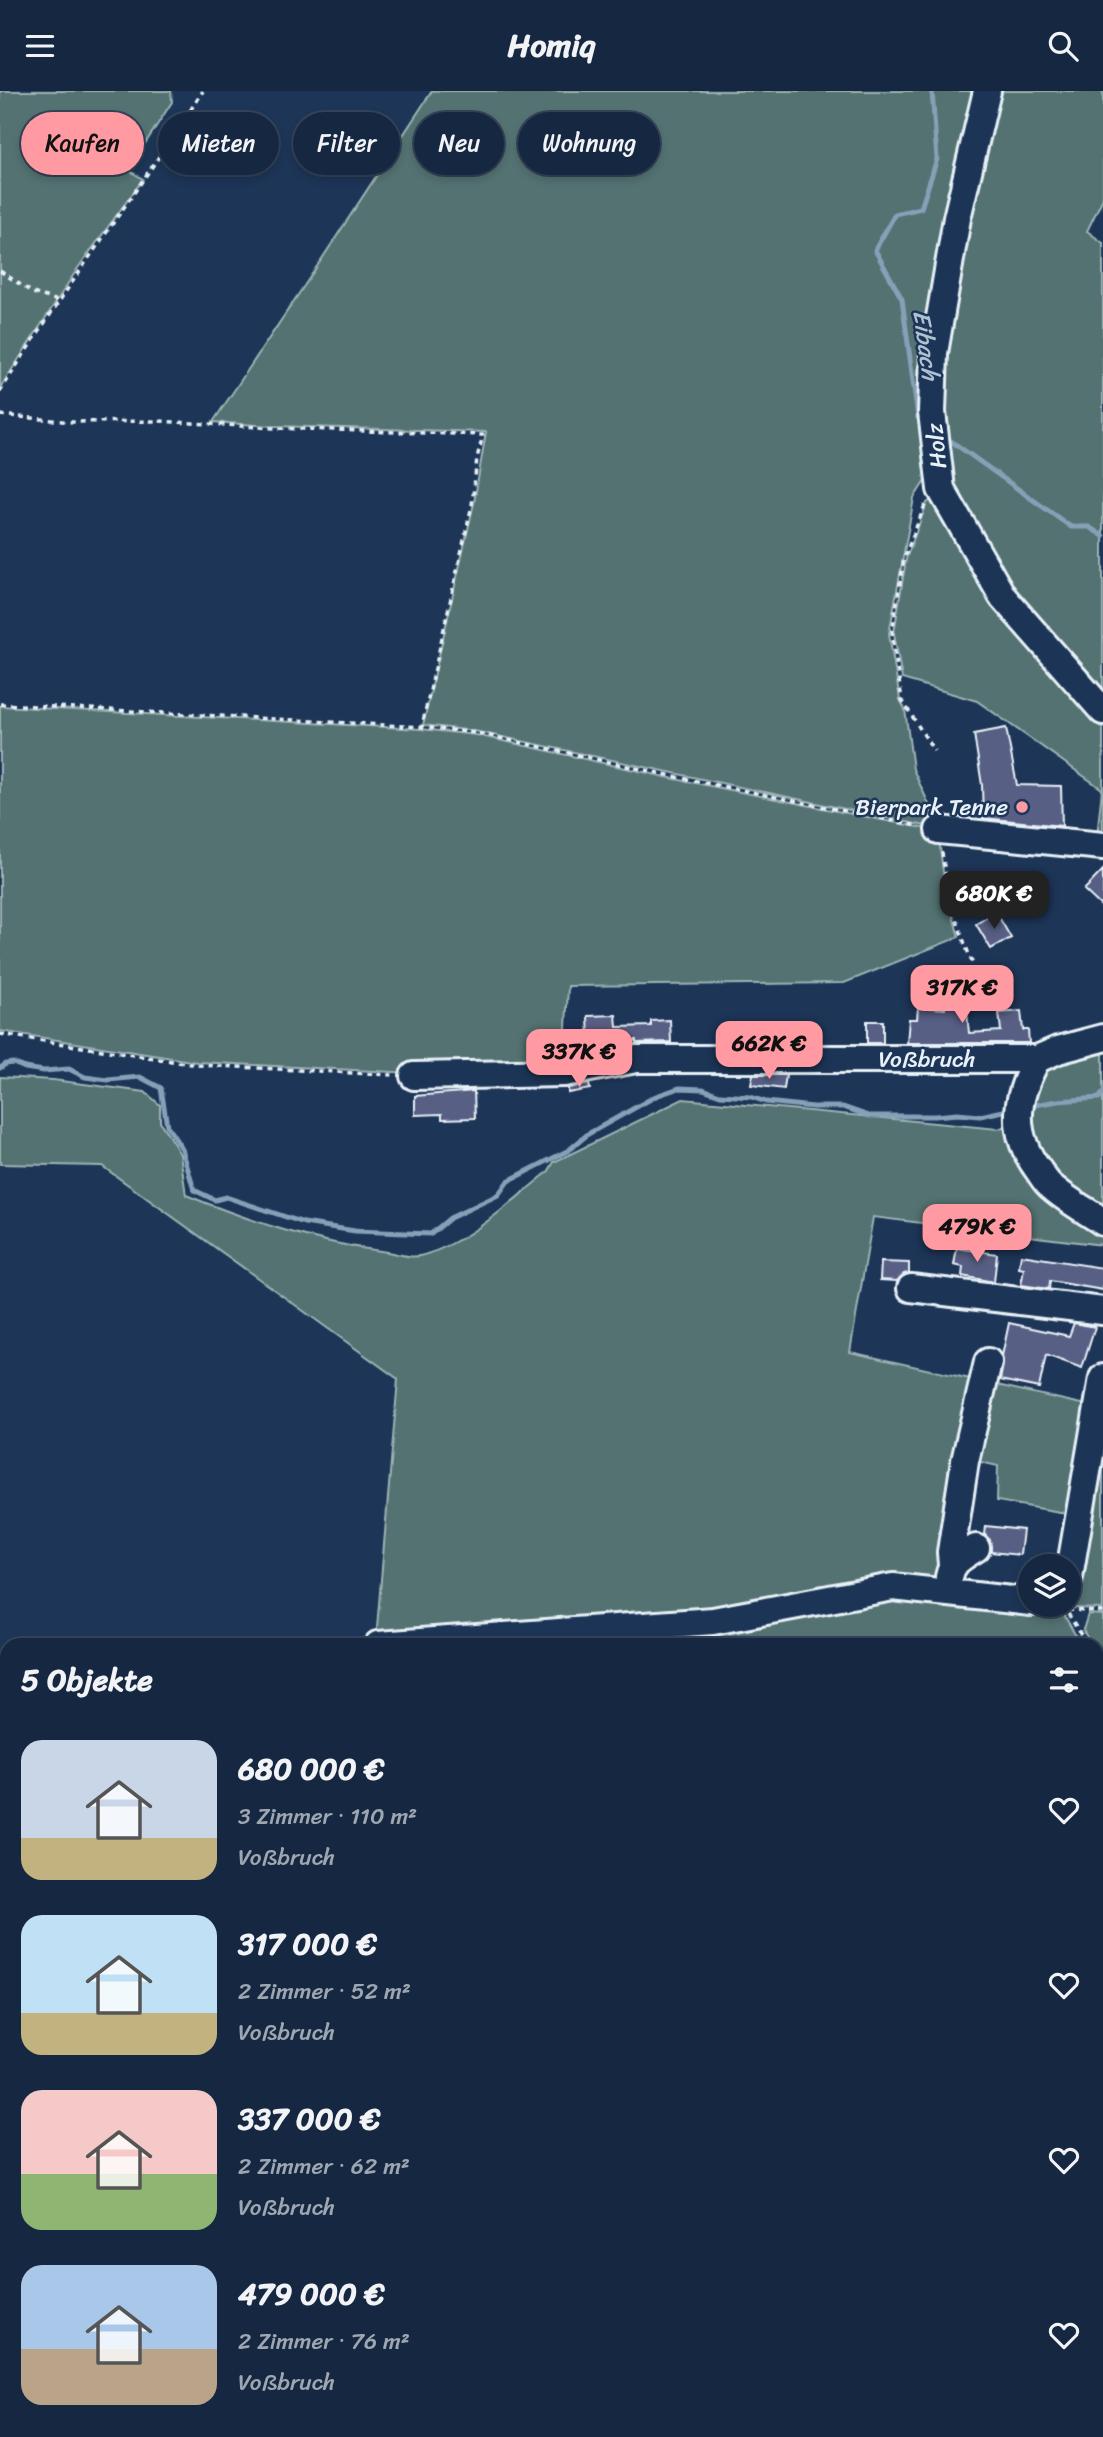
<!DOCTYPE html>
<html lang="de">
<head>
<meta charset="utf-8">
<style>
	body { margin:0; font-family:Sriracha,sans-serif; background:#23344c; color:#f1f3f6; height:100vh; display:flex; flex-direction:column; font-size:26px; white-space:nowrap }
	* { box-sizing:border-box; margin:0 }
	p { font-size:23px; color:#9ea6b1 }
	.icon { flex:none; width:38px; height:38px; fill:none; stroke:currentColor; stroke-width:2; stroke-linecap:round; stroke-linejoin:round }
	.map { position:relative; flex:1; overflow:hidden }
	.side { position:absolute; left:0px; top:1547px; width:1104px; height:800px; display:flex; flex-direction:column; background:#162841; border-radius:21px 21px 0 0; box-shadow:0 4px 10px #0003,0 0 0 2px #35445a }
	.side>* { flex:none }
	.top-card { position:absolute; left:21px; top:21px; width:700px; height:63px; display:flex; gap:14px }
	.tools { position:absolute; left:1018px; top:1463px; display:grid; gap:14px }
	.tools a { display:grid; place-items:center; width:63px; height:63px; border-radius:50%; background:#162841; box-shadow:0 4px 10px #0003,0 0 0 2px #35445a; font-size:35px }
	.price { position:absolute; translate:-50% -60px; padding:0 16px; border-radius:14px; background:#ff9aa2; color:#111; font-size:23px; line-height:46px; filter:drop-shadow(0 2px 4px #0008) }
	.price::after { content:''; position:absolute; left:50%; top:42px; width:21px; height:16px; margin-left:-10px; background:inherit; clip-path:polygon(0 0,100% 0,50% 100%) }
	.price.current { background:#222; color:#fff }
	ul { padding:0; list-style:none }
	li { display:flex; align-items:center; gap:21px; height:175px; padding:0 21px }
	li span { display:grid; place-items:center; flex:none; width:196px; height:140px; border-radius:21px; color:#555 }
	li>.icon { margin-inline-start:auto }
	span .icon { width:84px; height:84px; fill:#fffc; stroke-width:1 }
	li b { font-size:30px }
	h2 { display:flex; justify-content:space-between; align-items:center; height:84px; padding:0 21px; font-size:30px }
	.chip { padding:0 24px; border-radius:32px; background:#162841; box-shadow:0 4px 10px #0003,0 0 0 2px #35445a; font-size:24px; line-height:63px }
	.chip.current { background:#ff9aa2; color:#111 }
	header { display:flex; justify-content:space-between; align-items:center; height:91px; padding:0 21px; background:#162841; font-size:32px; font-weight:700 }
	.map>svg:first-child { display:block }
</style>
</head>
<body>
<header><svg class="icon" aria-label="menu" viewBox="0 0 24 24"><path d="M4 6h16M4 12h16M4 18h16"/></svg>Homiq<svg class="icon" aria-label="search" viewBox="0 0 24 24"><circle cx="10" cy="10" r="6"/><path d="M15 15l6 6"/></svg></header>
<div class="map">
<svg width="1103" height="2346" viewBox="0 0 1103 2346">
	<rect width="100%" height="100%" fill="#1d3557"/>
	<filter id="ink" filterUnits="userSpaceOnUse"><feTurbulence type="fractalNoise" baseFrequency=".0143" numOctaves="2"/><feDisplacementMap in="SourceGraphic" scale="14" xChannelSelector="R" yChannelSelector="G"/><feConvolveMatrix kernelMatrix="1 2 1 2 8 2 1 2 1" color-interpolation-filters="sRGB"/></filter>
	<g filter="url(#ink)">
		<path fill="#2f4264" d="M7 2309V2340H126V2346H0V2310Z"/>
		<g fill="#537271" stroke="#9eb2b4" stroke-width="2">
			<path d="M0 0H171L172 11 128 79 143 88 78 177 0 297Z"/>
			<path d="M432 0H977L934 376 914 407 889 543 900 609 905 618 913 678 940 738 474 640 423 634 474 412 486 341 273 335 213 331 310 186Z"/>
			<path d="M1001 0H1103V107L1087 140 1103 152V614L1005 504 943 397 938 265Z"/>
			<path d="M937 405 997 508 1063 595 1103 638V753L1096 754 1102 698 977 610 902 588 894 542 906 468 927 412Z"/>
			<path d="M0 615 421 638 476 644 675 688 938 740 945 797 959 846 844 892 568 895 564 980 413 982 197 971 0 940Z"/>
			<path d="M1103 955V1128L1054 1095 1024 1020 1043 977Z"/>
			<path d="M0 986 53 989 145 1001 160 1014V1031L180 1063 186 1104C252 1131 316 1152 387 1161 398 1163 413 1168 424 1164 473 1149 509 1112 548 1081L554 1071 683 1008 998 1038 1012 1033 1103 1141V1154L873 1126 850 1261 1091 1315 1072 1423 997 1410 998 1375 963 1367 934 1494 773 1513 376 1548 398 1288 102 1075 0 1073Z"/>
			<path d="M1094 1377H1103V1518L1069 1517 1071 1491Z"/>
			<path d="M877 1507 1063 1522 1081 1554H497Z"/>
			<path d="M1088 1523 1103 1524V1576L1097 1566V1554H1091L1083 1539Z"/>
			<path d="M1097 1583 1103 1594V1792L1097 1791Z"/>
			<path d="M7 1591V1782L0 1765V1592Z"/>
			<path d="M1097 1797H1103V2346H716V2340H1097Z"/>
			<rect x="166" y="2340" width="48" height="6"/>
			<path d="M252 2340H678L680 2346H253Z"/>
		</g>
		<g fill="none" stroke-linecap="round" stroke-linejoin="round">
			<g stroke="#86a0b8" stroke-width="5">
				<path d="M924 331 918 327 902 208 875 159 895 123 921 117 937 68 932 0"/>
				<path d="M944 345 1071 436H1089L1103 445"/>
				<path d="M0 977 6 973 13 972 25 977 44 980 69 978 85 986 108 989 140 986 161 997 167 1035 182 1058 194 1099 215 1109 226 1106 304 1132 355 1140 431 1143 450 1127 498 1104 508 1090 569 1059 588 1043 656 1005 679 997 703 998 720 1004 751 1006 766 1011 813 1016H843L869 1025H935L957 1023 980 1025 1013 1018"/>
				<path d="M1029 1015 1058 1010 1099 1007 1103 1002"/>
			</g>
		</g>
		<g fill="#595f84" stroke="#e8f1f8" stroke-width="2">
			<path d="M1006 637 1017 694 1061 695 1062 735 983 727 982 694 974 643Z"/>
			<path d="M1103 779V817L1084 799Z"/>
			<path d="M996 821 1011 847 991 858 976 833Z"/>
			<path d="M965 900 969 942 1001 940 999 922 1021 920 1023 939H1028L1029 952H907L909 928H917L918 916 945 918 944 902Z"/>
			<path d="M616 924 617 936 651 935V930L670 929 671 951 636 952V949L589 950 588 925Z"/>
			<rect x="867" y="930" width="16" height="22"/>
			<path d="M753 984H786L784 998 751 994Z"/>
			<path d="M589 993 590 998 568 1002V997Z"/>
			<path d="M474 1000 475 1027 442 1028V1023L415 1024V1005Z"/>
			<path d="M957 1157 997 1163 994 1191 962 1185 963 1176 954 1174Z"/>
			<path d="M1021 1164 1103 1177V1199L1050 1190 1049 1198 1021 1194 1024 1178 1019 1177Z"/>
			<path d="M881 1171 909 1172V1182L904 1183 897 1190 880 1189Z"/>
			<path d="M1009 1232 1069 1245 1074 1232 1095 1236 1082 1277 1046 1264 1039 1297 1000 1289 1003 1274 1002 1265Z"/>
			<path d="M986 1435 1023 1439 1020 1464 991 1461 990 1449 985 1444Z"/>
		</g>
		<g fill="none" stroke-linecap="round" stroke-linejoin="round">
			<g stroke="#e8f1f8" stroke-width="32">
				<g id="minor">
					<path d="M987 0 957 127 934 262 932 321 941 398 1003 506 1103 620"/>
					<path d="M939 739 1103 755"/>
					<path d="M1037 968C1015 1008 1010 1042 1039 1080 1043 1086 1047 1093 1053 1097 1068 1110 1087 1120 1103 1131"/>
					<path d="M414 985 564 982 636 968H1037L1058 959 1103 947"/>
					<path d="M911 1197 1103 1220"/>
					<path d="M952 1474 951 1461 965 1370 988 1271"/>
					<path d="M949 1486C952 1470 962 1466 976 1457"/>
					<path d="M1069 1486 1103 1287"/>
					<path d="M378 1554 713 1530 893 1496 1031 1511"/>
					<path d="M0 1586 7 1584"/>
					<path d="M0 1780 7 1797"/>
					<path d="M0 2297 7 2295"/>
					<path d="M145 2346V2340"/>
				</g>
			</g>
			<g stroke="#e8f1f8" stroke-width="3.5" stroke-dasharray="5 5" stroke-linecap="butt">
				<path d="M0 180 33 202 58 210"/>
				<path d="M0 301C64 198 137 101 203 0"/>
				<path d="M0 324 73 331 159 330 274 337 483 344 477 367 472 414 422 635"/>
				<path d="M925 414 904 467 892 542 902 609 934 660"/>
				<path d="M0 613 422 636 477 642 677 686 918 735"/>
				<path d="M942 761C947 802 958 837 974 876"/>
				<path d="M0 943 197 974 394 984"/>
				<path d="M1063 1514 1087 1554"/>
				<path d="M1068 1519 1103 1521"/>
				<path d="M1097 1573 1103 1583"/>
				<path d="M1097 1793H1103"/>
				<path d="M0 2102 7 2101"/>
			</g>
			<use href="#minor" stroke="#1d3557" stroke-width="26"/>
		</g>
	</g>
	<circle fill="#ff9aa2" stroke="#1d3557" stroke-width="2.5" cx="1022" cy="716" r="7"/>
	<g text-anchor="middle" stroke-width="5" stroke-linejoin="round" paint-order="stroke">
		<g font-size="23" fill="#e8f1f8" stroke="#1d3557">
			<text transform="translate(936 355) rotate(-96)" y="8">Holz</text>
			<text x="927" y="976">Voßbruch</text>
		</g>
		<g font-size="23" fill="#e8f1f8" stroke="#1d3557" text-anchor="end">
			<text x="1008" y="724">Bierpark Tenne</text>
		</g>
		<g font-size="24" font-style="italic" fill="#afc2d3" stroke="#1d3557">
			<text transform="translate(926 254) rotate(82)" y="8">Eibach</text>
		</g>
	</g>
</svg>
<div class="tools">
<a><svg class="icon" aria-label="layers" viewBox="0 0 24 24"><path d="M12 4l9 5-9 5-9-5zM3 14l9 5 9-5"/></svg></a>
</div>
<b class="price current" style="left:994px;top:840px">680K €</b>
<b class="price" style="left:962px;top:934px">317K €</b>
<b class="price" style="left:769px;top:990px">662K €</b>
<b class="price" style="left:579px;top:998px">337K €</b>
<b class="price" style="left:977px;top:1173px">479K €</b>
<div class="top-card">
<a class="chip current">Kaufen</a>
<a class="chip">Mieten</a>
<a class="chip">Filter</a>
<a class="chip">Neu</a>
<a class="chip">Wohnung</a>
</div>
<section class="side">
<h2>5 Objekte<svg class="icon" aria-label="filters" viewBox="0 0 24 24"><path d="M4 7h16M4 17h16"/><circle cx="9" cy="7" r="2"/><circle cx="15" cy="17" r="2"/></svg></h2>
<ul>
<li><span style="background:linear-gradient(#c9d6e8 70%,#c2b280 0)"><svg class="icon" aria-label="home" viewBox="0 0 24 24"><path d="M3 11l9-7 9 7M6 9v11h12V9"/></svg></span><div><b>680 000 €</b><p>3 Zimmer · 110 m²</p><p>Voßbruch</p></div><svg class="icon" aria-label="heart" viewBox="0 0 24 24"><path d="M12 20l-8-8c-3-5 5-10 8-4 3-6 11-1 8 4z"/></svg></li>
<li><span style="background:linear-gradient(#bfe0f5 70%,#c2b280 0)"><svg class="icon" aria-label="home" viewBox="0 0 24 24"><path d="M3 11l9-7 9 7M6 9v11h12V9"/></svg></span><div><b>317 000 €</b><p>2 Zimmer · 52 m²</p><p>Voßbruch</p></div><svg class="icon" aria-label="heart" viewBox="0 0 24 24"><path d="M12 20l-8-8c-3-5 5-10 8-4 3-6 11-1 8 4z"/></svg></li>
<li><span style="background:linear-gradient(#f6c9c9 60%,#8fb573 0)"><svg class="icon" aria-label="home" viewBox="0 0 24 24"><path d="M3 11l9-7 9 7M6 9v11h12V9"/></svg></span><div><b>337 000 €</b><p>2 Zimmer · 62 m²</p><p>Voßbruch</p></div><svg class="icon" aria-label="heart" viewBox="0 0 24 24"><path d="M12 20l-8-8c-3-5 5-10 8-4 3-6 11-1 8 4z"/></svg></li>
<li><span style="background:linear-gradient(#a9c7e8 60%,#b9a48a 0)"><svg class="icon" aria-label="home" viewBox="0 0 24 24"><path d="M3 11l9-7 9 7M6 9v11h12V9"/></svg></span><div><b>479 000 €</b><p>2 Zimmer · 76 m²</p><p>Voßbruch</p></div><svg class="icon" aria-label="heart" viewBox="0 0 24 24"><path d="M12 20l-8-8c-3-5 5-10 8-4 3-6 11-1 8 4z"/></svg></li>
</ul>
</section>
</div>
</body>
</html>
